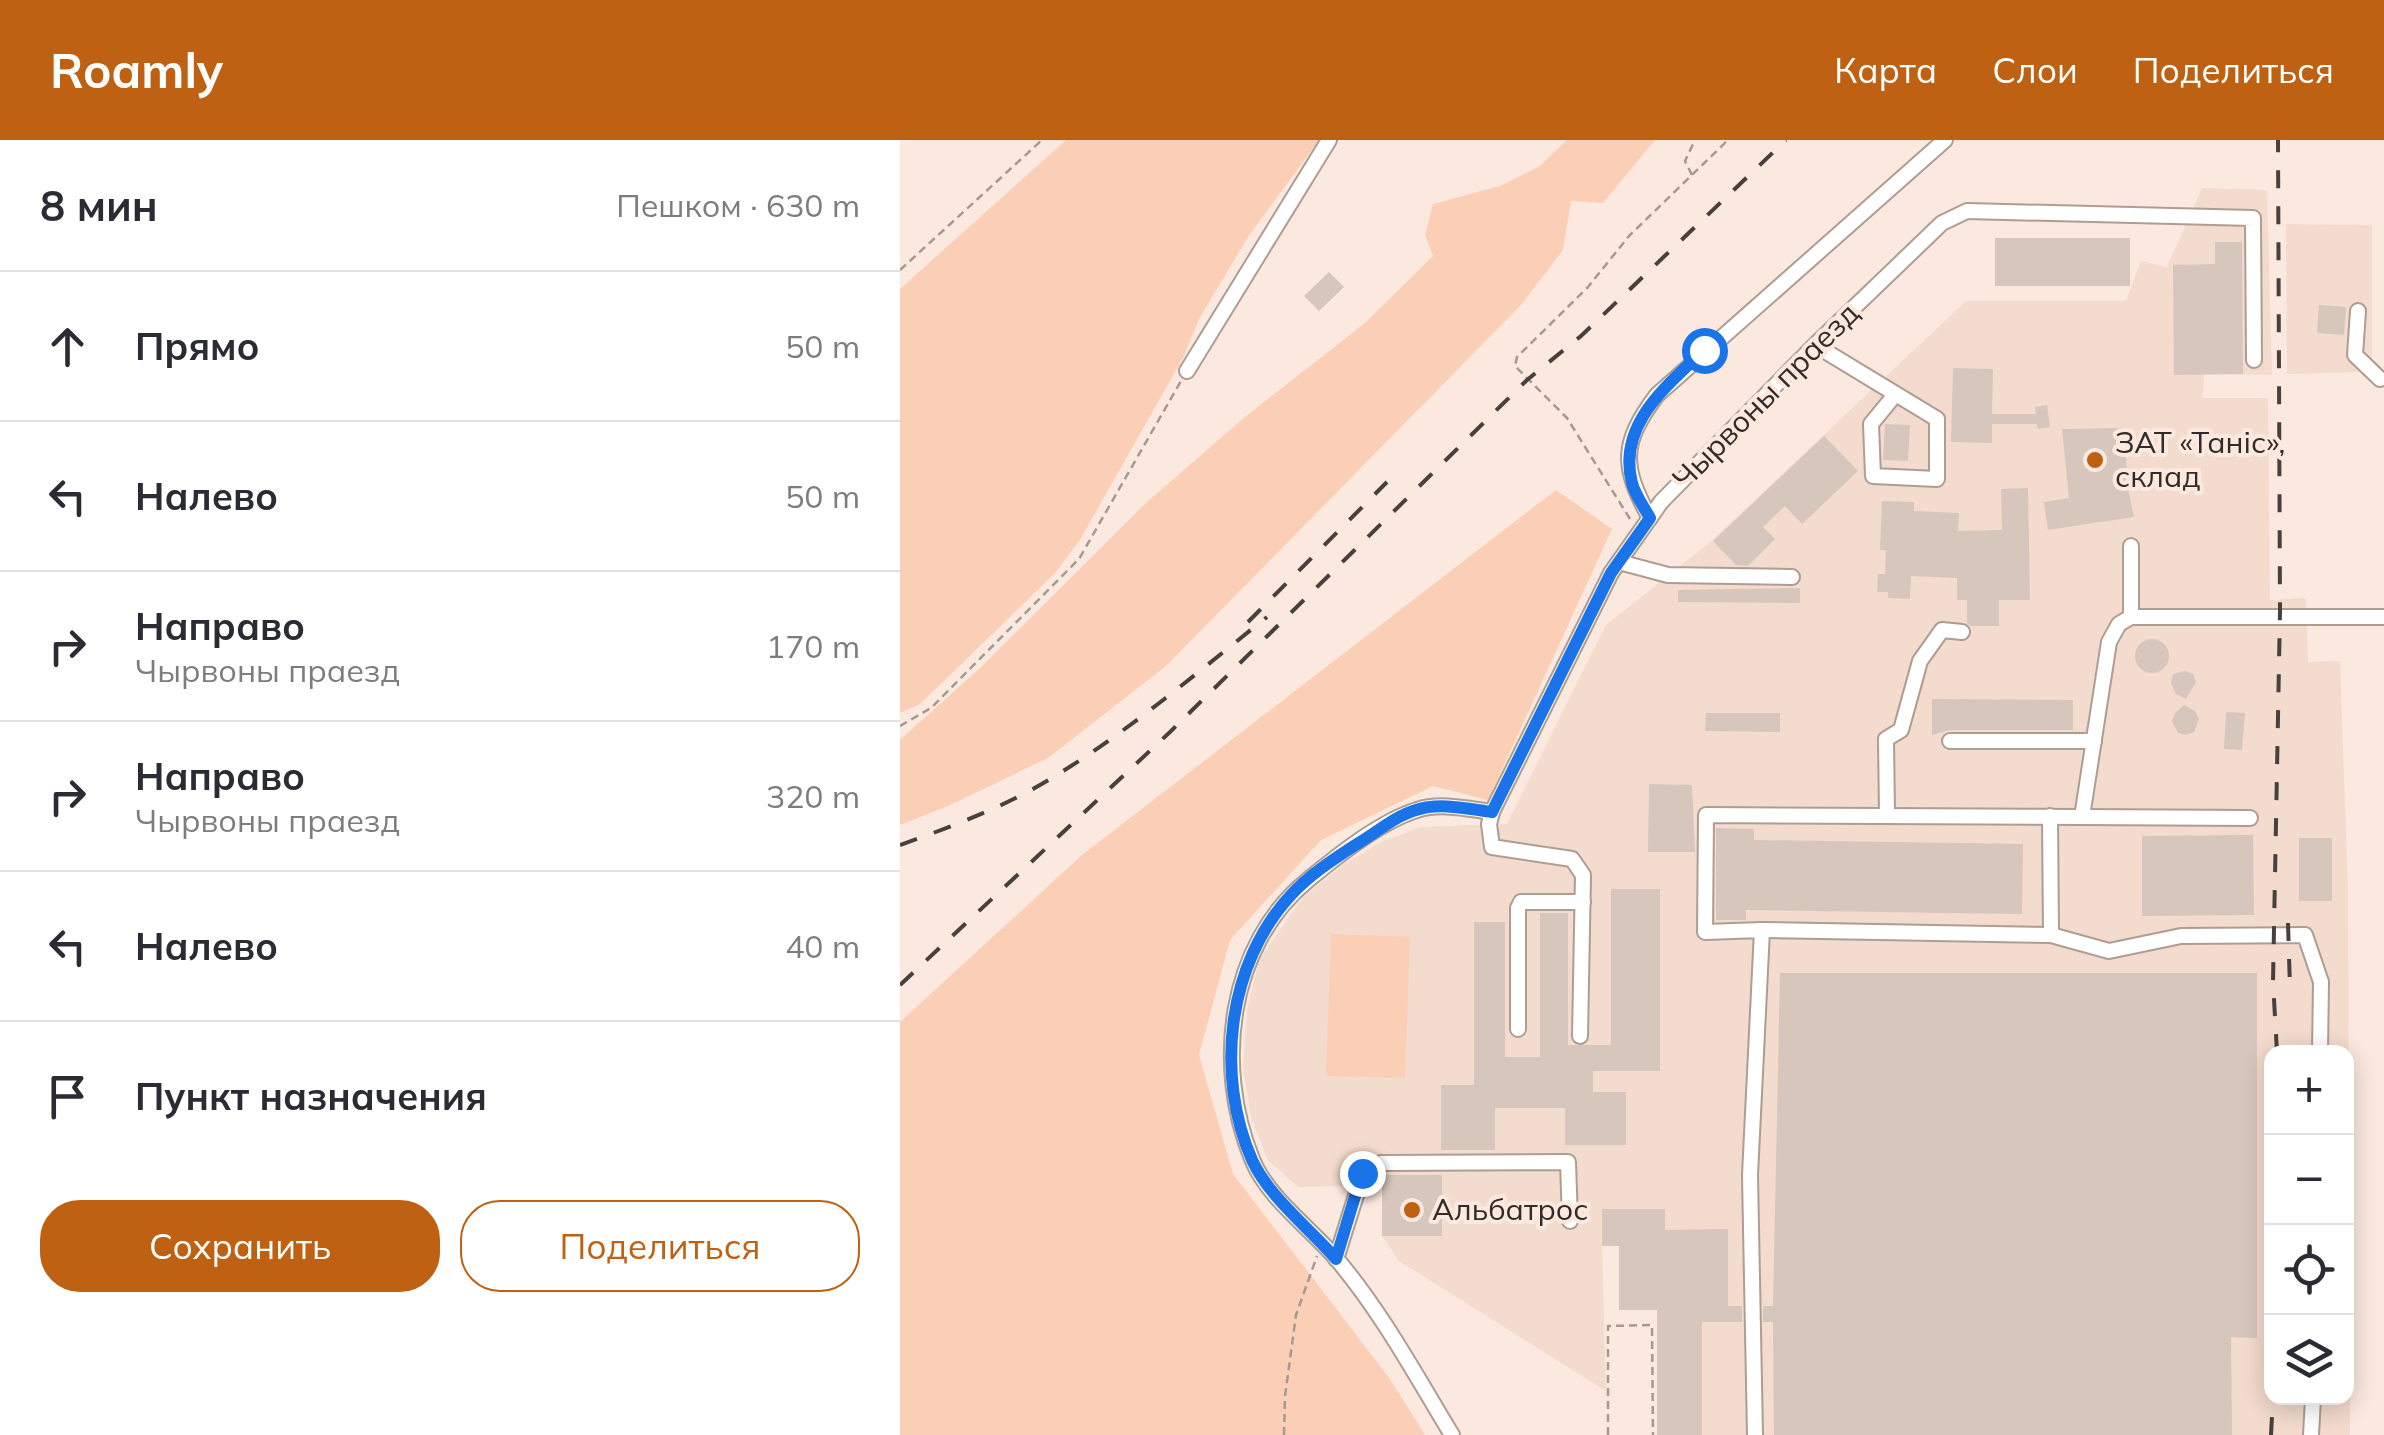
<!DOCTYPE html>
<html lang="ru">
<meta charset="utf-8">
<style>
:root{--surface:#fff;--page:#f7f7f7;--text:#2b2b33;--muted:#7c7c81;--line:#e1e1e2;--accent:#be6112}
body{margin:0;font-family:Mulish,sans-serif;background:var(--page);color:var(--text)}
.controls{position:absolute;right:30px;bottom:30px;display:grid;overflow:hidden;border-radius:20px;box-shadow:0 5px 25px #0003}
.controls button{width:90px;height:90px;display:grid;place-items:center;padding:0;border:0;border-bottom:2px solid var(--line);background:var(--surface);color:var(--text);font:50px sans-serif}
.stop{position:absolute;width:30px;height:30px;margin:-22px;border:8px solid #1a73e8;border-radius:50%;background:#fff}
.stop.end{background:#1a73e8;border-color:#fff;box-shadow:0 2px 10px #0008}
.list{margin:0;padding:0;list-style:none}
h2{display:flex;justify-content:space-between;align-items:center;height:130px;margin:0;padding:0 40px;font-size:42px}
h2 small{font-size:32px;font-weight:400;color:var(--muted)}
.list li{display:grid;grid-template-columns:65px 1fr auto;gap:30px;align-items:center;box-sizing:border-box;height:150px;padding:0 40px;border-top:2px solid var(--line)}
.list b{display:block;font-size:38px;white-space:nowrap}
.list p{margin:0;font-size:32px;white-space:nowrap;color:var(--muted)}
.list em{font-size:32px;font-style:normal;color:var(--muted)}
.actions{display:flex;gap:20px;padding:30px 40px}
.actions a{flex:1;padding:22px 0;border:2px solid var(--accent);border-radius:40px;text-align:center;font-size:35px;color:var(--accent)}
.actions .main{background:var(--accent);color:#fff}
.icon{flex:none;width:55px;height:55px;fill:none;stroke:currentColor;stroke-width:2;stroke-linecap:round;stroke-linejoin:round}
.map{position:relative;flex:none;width:1484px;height:1295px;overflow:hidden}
header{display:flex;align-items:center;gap:60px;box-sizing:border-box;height:140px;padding:0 50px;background:var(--accent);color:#fff}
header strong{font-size:48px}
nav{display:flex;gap:55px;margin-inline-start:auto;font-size:35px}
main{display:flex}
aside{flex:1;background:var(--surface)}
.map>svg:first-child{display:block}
.built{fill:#f3dbcd;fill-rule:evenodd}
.green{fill:#facfb5}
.building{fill:#d7c6bc}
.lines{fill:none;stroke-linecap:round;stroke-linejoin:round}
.minor-casing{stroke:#ae9d93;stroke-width:18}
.path{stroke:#a69991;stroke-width:2.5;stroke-dasharray:8 5;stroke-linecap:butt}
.minor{stroke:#fff;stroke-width:14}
.rail{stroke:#48403c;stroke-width:4;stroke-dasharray:18 18;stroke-linecap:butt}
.route{stroke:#1a73e8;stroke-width:12}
.poi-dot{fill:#be6112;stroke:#fbe9df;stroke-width:4}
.labels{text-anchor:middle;stroke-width:8;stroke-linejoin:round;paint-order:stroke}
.street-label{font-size:30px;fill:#322b27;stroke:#fbe9df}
.poi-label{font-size:30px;fill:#322b27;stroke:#fbe9df;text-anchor:start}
</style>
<header>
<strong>Roamly</strong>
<nav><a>Карта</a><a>Слои</a><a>Поделиться</a></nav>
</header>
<main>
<aside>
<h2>8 мин<small>Пешком · 630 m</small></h2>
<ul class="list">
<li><svg class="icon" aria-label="ahead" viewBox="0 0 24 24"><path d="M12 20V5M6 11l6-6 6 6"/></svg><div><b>Прямо</b></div><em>50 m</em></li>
<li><svg class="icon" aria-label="left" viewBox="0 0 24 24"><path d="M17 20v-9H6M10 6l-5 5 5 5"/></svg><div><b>Налево</b></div><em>50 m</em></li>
<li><svg class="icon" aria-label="right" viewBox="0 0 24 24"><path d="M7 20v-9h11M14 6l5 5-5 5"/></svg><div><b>Направо</b><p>Чырвоны праезд</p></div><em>170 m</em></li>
<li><svg class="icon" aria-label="right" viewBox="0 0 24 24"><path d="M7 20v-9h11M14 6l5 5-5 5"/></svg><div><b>Направо</b><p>Чырвоны праезд</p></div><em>320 m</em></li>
<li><svg class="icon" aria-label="left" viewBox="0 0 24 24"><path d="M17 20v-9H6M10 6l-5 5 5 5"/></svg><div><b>Налево</b></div><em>40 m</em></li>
<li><svg class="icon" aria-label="arrive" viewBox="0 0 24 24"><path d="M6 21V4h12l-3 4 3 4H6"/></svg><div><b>Пункт назначения</b></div></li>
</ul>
<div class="actions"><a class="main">Сохранить</a><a>Поделиться</a></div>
</aside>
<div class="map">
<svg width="1484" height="1295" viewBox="0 0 1484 1295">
<rect width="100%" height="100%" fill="#fbe9df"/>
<g class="built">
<path d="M1302,48L1367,50L1372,235L1304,234L1303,258H1368L1370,460L1406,458L1408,522L1440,521L1448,751L1450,1295H757V1184H768V1170H719V1106H702L706,1251L499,1121L482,1096V1045L398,1047L367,1019L351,977L343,927L347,871L359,820L403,757L443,725L481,702L521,687L607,684L706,485L808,404L1066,161H1226L1241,121L1267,127ZM1372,912H1446V1258H1372Z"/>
<path d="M1386,84L1472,85V218L1461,232L1387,234Z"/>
</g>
<g class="green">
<path d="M166,0H419L348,97L299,179L283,218L181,398L156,432L20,564L0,573V149Z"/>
<path d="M667,0H755L703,63L671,61L663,110L621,165L266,526L148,618L48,666L0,685V600L80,528L247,362L345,277L465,183L533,116L525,95L533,64L600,46L640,26Z"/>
<path d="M656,350L712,389L588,660L533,646L421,700L330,800L299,915L333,1034L490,1239L525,1295H0V882L182,715Z"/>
<path d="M431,794L510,797L505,938L426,936Z"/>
</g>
<g class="building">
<rect x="1095" y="98" width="135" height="48"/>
<path d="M1315,102H1342L1343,234L1274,235L1273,125L1315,124Z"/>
<path d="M429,132L444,147L419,171L404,156Z"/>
<path d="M1419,165L1446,167L1444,195L1417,193Z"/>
<path d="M1053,228L1093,229L1092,274H1136L1135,267L1147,265L1150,287L1138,289L1137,284H1092V303L1051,302Z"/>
<path d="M985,284L1010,285L1008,321L983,320Z"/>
<path d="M1224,288L1228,349L1234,377L1148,390L1144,362L1169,358L1162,289Z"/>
<path d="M924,296L958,331L902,384L885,366L863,387L875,399L848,426L836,425L813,401Z"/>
<path d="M1128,348L1130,460H1099V486H1070L1067,483V460H1057V438L1011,436L1010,459L988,458V452H977L978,434H985L986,410H980L982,361L1014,362V371L1059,373L1058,391L1102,390L1101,349Z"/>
<path d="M900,448V463L778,462V450Z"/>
<circle cx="1252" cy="516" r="17"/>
<path d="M1285,531L1293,534L1296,542L1286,559L1276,554L1271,543L1273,534Z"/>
<path d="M1032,559L1173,560V590H1050L1032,595Z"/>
<path d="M1284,565L1295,571L1299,579L1294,592L1286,595L1278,593L1272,581L1275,573Z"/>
<path d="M1326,572L1345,573L1342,610L1324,609Z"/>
<path d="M806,573H880V592L805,591Z"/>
<path d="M749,644L792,645L795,712H748Z"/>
<path d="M816,688L854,689V700L1123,704L1122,774L846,770V780H816Z"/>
<path d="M1353,695L1354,775L1242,776V696Z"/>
<rect x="1399" y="698" width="33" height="63"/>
<path d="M711,749H760V931H693V952H726V1005H665V968H595V1010H541V945H574V782H605V917H640V773H668V905H711Z"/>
<path d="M880,833H1357V1198L1331,1197L1332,1295H874L873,1182H863V1166H873Z"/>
<rect x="482" y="1035" width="60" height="61"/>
<path d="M702,1069H765V1090L828,1089V1166H842V1182H802V1295H757V1170H719V1106H702Z"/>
</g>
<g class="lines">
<g class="minor-casing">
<g id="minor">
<path d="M1458,171L1455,215L1480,239"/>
<path d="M915,205L1037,279V339L973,336L971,284L994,256"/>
<path d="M287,231L429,0"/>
<path d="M750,378C721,326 721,303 757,255L1045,0"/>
<path d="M1231,406V477"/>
<path d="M719,422L768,435L892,437"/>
<path d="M1050,601H1194"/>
<path d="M592,672L589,684L592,707L672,719L683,735L680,896"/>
<path d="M987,674L986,599L1001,590L1020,521L1042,490L1062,492"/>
<path d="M1182,677L1350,678"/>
<path d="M862,790L1151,795L1150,676"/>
<path d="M1151,795L1209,811L1281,796L1405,795L1421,842L1420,912"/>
<path d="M618,889V768L621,762H683"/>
<path d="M436,1119L463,1033L481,1023L668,1022L670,1081"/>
<path d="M552,1295C515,1234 481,1171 435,1117C409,1087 367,1057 352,1019C314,926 328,805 408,740C437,716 481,681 517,670C540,662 569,669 592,672L711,433L761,362L915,205L1042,83L1067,71L1353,78L1354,220"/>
<path d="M855,1295L850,1035L862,790L805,792L806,675L1182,677L1209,502L1219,484L1231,477H1484"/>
<path d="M1411,1295L1413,1258"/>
</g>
</g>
<g class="path">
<path d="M792,35L785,21L795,0"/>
<path d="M0,130L142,0"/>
<path d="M730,379L667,278L615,226L617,217L688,147L729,96L828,0"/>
<path d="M0,586L31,568L179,419L281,241"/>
<path d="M384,1295L385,1256L396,1175L417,1116"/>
<path d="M708,1295V1186L752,1185L753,1295"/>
</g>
<use href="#minor" class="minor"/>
<g class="rail">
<path d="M348,482L487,342"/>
<path d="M0,705C48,688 96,670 140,645C221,598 294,535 367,477"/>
<path d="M1388,783L1390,848"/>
<path d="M0,845L270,592L627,240L681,196L886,0"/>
<path d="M1377,912L1373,842L1380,471L1378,0"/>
<path d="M1371,1295L1373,1258"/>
</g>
</g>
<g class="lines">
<path class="route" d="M462,1033L436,1119C409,1088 369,1057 352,1020C315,935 327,824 391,755C409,735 434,719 457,704C476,693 495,676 516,670C540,662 569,669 592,672L711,433L750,378C744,367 735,355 732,343C717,284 767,246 804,210"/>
</g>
<g class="poi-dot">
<circle cx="1195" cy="320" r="10"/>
<circle cx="512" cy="1070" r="10"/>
</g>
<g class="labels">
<g class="street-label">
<text transform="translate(866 256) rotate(-45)" y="10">Чырвоны праезд</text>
</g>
<g class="poi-label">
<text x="1215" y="313">ЗАТ «Таніс»,<tspan x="1215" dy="34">склад</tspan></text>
<text x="532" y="1080">Альбатрос</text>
</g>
</g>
</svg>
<div class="controls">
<button>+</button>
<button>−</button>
<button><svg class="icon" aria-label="locate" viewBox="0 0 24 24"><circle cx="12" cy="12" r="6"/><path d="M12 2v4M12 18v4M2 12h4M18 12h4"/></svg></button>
<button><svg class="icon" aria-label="layers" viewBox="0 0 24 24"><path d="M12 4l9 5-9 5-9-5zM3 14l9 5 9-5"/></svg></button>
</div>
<div class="stop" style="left:804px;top:210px"></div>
<div class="stop end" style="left:462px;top:1033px"></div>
</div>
</main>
